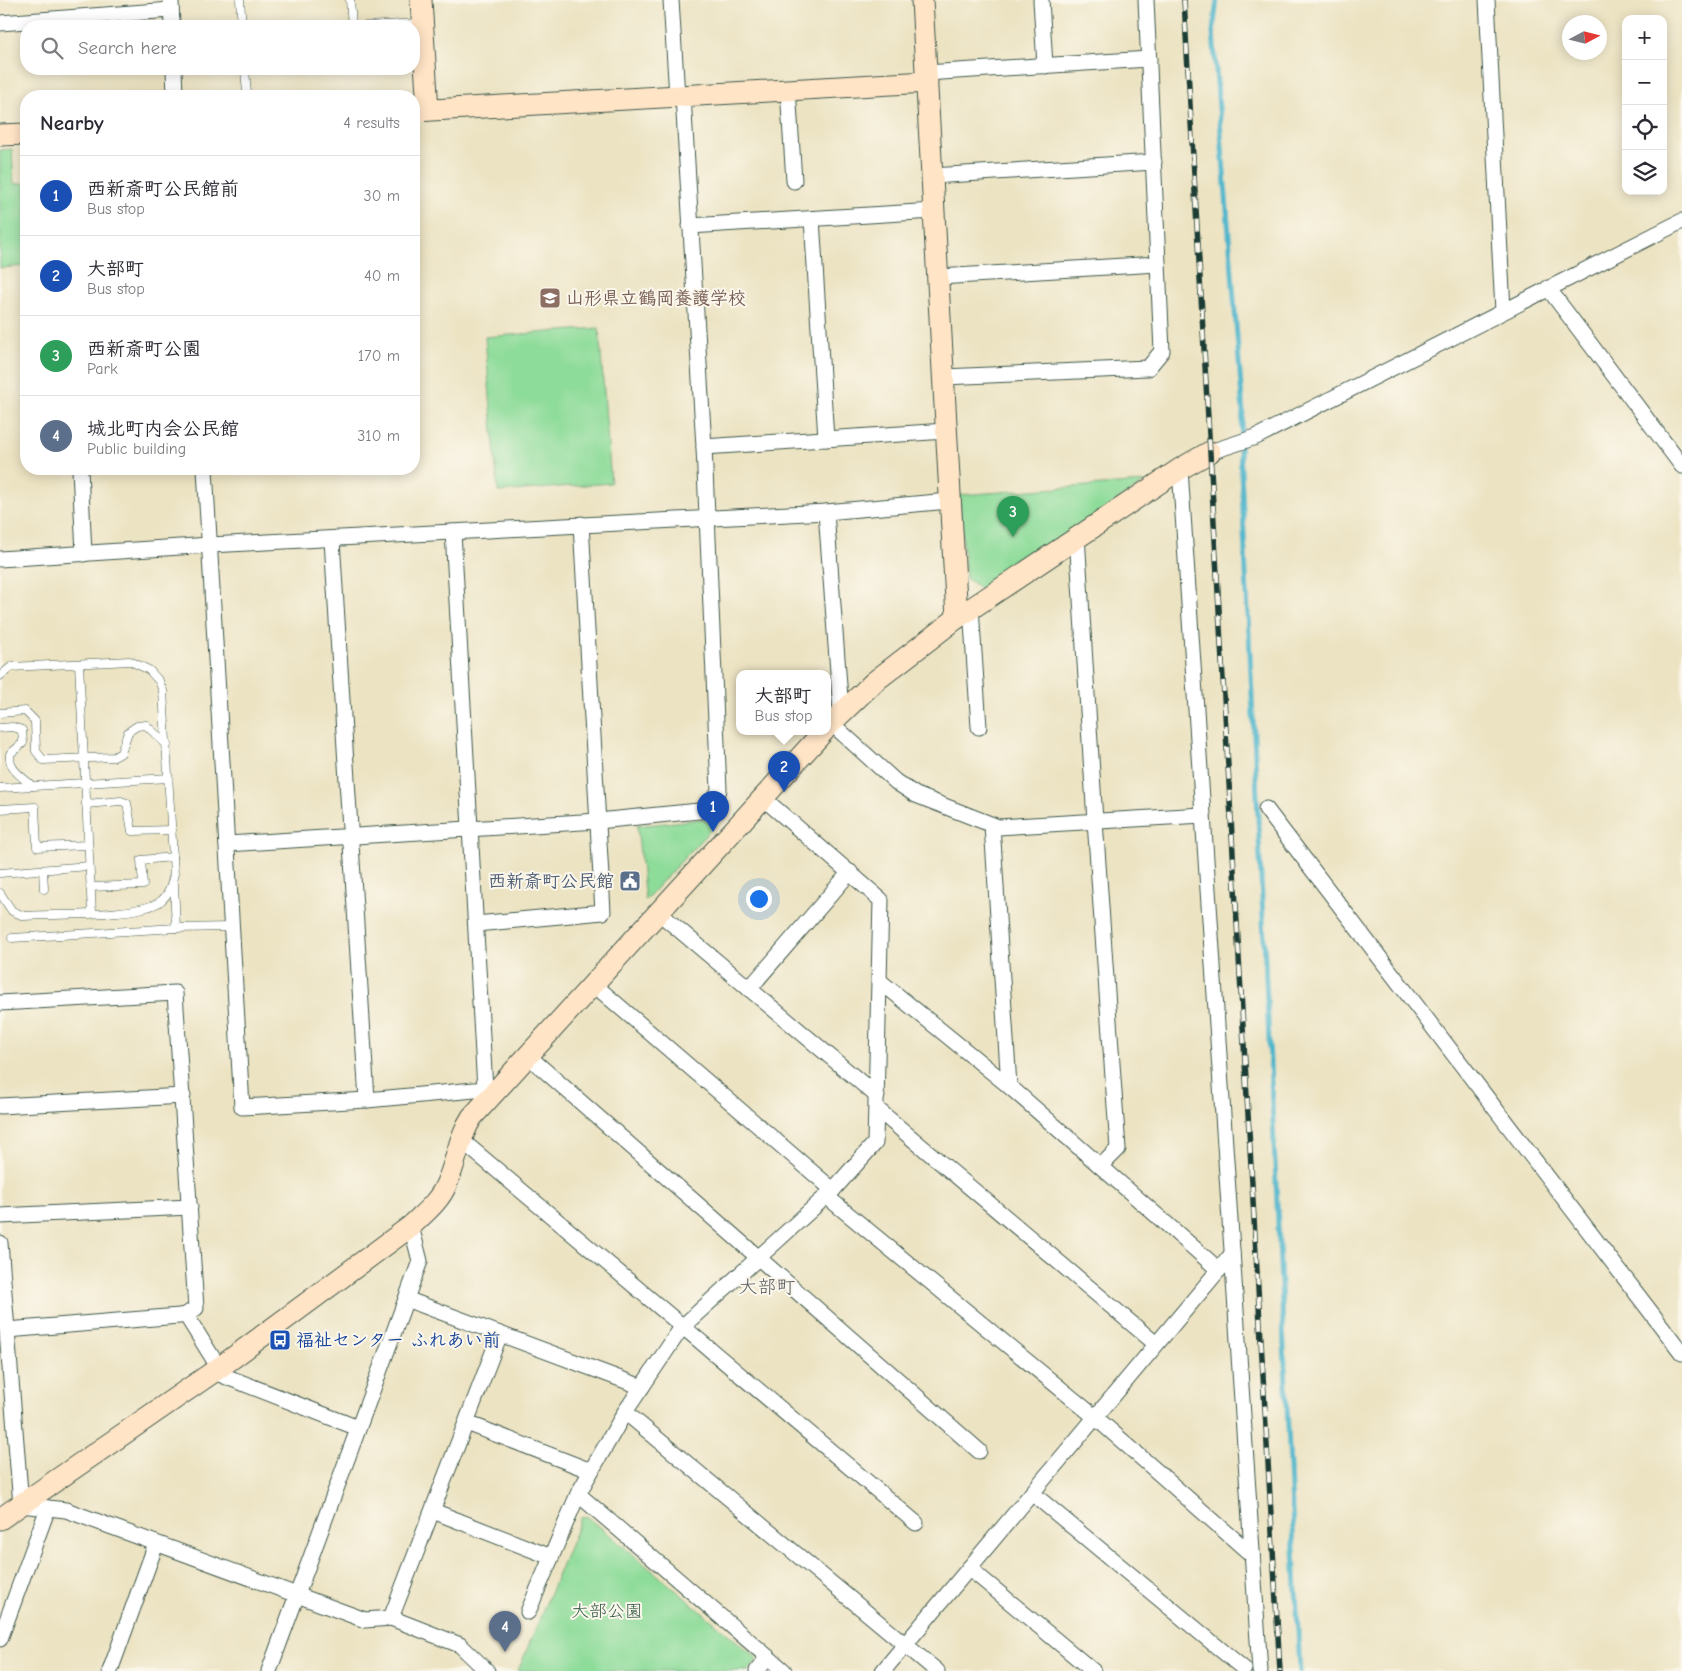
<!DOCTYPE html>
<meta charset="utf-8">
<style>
:root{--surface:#fff;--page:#f2f2f3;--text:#2b2b33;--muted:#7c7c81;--line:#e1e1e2;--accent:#0b8043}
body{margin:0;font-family:"Comic Neue","Klee One",sans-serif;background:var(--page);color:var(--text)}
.controls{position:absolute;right:15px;top:15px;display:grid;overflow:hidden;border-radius:10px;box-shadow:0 2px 12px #0003}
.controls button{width:45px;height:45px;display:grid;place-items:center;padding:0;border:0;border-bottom:1px solid var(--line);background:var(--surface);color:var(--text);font:25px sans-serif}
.compass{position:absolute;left:1562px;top:15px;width:45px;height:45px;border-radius:50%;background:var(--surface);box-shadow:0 2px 12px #0003;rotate:83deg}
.you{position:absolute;left:758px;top:898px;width:18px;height:18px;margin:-12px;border:4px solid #fff;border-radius:50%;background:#1a73e8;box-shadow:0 0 0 8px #1a73e833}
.badge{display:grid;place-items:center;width:32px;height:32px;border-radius:50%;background:var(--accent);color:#fff;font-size:16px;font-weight:700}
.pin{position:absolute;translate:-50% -41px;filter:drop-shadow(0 1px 2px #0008)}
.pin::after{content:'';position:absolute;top:26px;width:18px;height:15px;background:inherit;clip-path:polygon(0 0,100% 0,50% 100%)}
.popup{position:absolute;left:736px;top:670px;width:95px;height:65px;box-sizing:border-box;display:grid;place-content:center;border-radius:10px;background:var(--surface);filter:drop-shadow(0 1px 4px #0005);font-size:16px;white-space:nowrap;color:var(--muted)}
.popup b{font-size:19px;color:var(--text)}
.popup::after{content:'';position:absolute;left:50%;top:100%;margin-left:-10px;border:10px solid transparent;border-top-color:var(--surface)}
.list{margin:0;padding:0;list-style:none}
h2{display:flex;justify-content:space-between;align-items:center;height:65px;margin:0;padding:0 20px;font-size:21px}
h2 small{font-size:16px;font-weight:400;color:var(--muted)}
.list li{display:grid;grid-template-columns:32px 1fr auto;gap:15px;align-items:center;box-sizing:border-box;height:80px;padding:0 20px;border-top:1px solid var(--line)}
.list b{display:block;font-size:19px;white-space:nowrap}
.list p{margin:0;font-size:16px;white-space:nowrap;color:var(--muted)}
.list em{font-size:16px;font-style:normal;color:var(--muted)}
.icon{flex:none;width:28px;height:28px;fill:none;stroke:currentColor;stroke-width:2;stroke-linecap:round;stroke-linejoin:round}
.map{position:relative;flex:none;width:1682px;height:1671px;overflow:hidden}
.search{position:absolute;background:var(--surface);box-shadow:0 2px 12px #0003;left:20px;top:20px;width:400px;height:55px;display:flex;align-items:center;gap:12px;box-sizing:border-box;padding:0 18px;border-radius:20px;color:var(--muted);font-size:19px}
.panel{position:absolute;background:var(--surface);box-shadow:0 2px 12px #0003;left:20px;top:90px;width:400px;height:385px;border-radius:20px}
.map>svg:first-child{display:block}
.green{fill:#8edc9a;stroke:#568c67}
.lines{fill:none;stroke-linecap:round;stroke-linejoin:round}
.stream{stroke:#4db5cb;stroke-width:5}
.lane-casing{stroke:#3e5649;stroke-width:9}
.street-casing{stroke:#3e5649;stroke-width:17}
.secondary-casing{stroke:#3e5649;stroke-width:23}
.lane{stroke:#fff;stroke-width:8}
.street{stroke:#fff;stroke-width:15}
.secondary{stroke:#ffe4c6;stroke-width:21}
.rail-casing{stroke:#1f3d34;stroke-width:5.5}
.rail{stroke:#fbf7ec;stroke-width:4;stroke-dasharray:11;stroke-linecap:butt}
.labels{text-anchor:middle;stroke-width:4;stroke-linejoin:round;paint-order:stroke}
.education-label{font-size:18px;font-weight:bold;fill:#785e54;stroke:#fbf7ec;text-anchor:start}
.service-label{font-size:18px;font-weight:bold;fill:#4e5e75;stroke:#fbf7ec;text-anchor:end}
.transit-label{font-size:18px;font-weight:bold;fill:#164399;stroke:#fbf7ec;text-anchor:start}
.park-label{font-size:18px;fill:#355d48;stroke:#fbf7ec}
.neighbourhood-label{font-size:19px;fill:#5d6063;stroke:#fbf7ec}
</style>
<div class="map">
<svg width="1682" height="1671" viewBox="0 0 1682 1671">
<rect width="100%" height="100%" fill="#fbf7ec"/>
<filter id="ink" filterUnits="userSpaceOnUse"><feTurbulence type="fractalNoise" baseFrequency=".02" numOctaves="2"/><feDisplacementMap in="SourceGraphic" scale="10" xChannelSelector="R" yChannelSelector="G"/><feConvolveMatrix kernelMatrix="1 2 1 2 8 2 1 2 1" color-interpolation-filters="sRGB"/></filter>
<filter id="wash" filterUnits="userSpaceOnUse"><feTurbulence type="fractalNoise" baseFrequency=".0096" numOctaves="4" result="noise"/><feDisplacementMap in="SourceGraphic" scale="20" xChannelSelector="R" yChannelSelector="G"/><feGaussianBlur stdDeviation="1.12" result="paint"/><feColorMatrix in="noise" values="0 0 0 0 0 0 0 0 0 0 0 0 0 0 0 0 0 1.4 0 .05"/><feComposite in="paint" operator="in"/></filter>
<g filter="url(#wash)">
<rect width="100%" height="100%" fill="#ece3c2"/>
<g class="green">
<path d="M12,149L14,184L26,183V266L0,268V150Z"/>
<path d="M599,328L611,483L498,492L485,337Z"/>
<path d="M1145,482L982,590L966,578L959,495Z"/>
<path d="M703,819L714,826L645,900L637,826Z"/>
<path d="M582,1516L588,1517L758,1659L748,1671H518Z"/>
</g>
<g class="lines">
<path class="stream" d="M1217,0L1213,32L1243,412L1240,451L1300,1671"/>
</g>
</g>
<g filter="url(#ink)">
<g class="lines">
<g class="lane-casing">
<g id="lane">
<path d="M240,0L242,26"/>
<path d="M350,0L352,26"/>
<path d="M365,26L421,23"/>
<path d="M245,69L247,94"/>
<path d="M79,664L92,913"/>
<path d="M0,676L11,667L130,661L149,670L159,681L163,691L174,874C171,885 170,893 161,901C140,917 54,914 24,916L12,911L0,893"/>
<path d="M0,713L25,711L35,721L36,751L43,760L114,757L121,753L128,732L137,726L146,725L167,745"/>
<path d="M0,728L13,727L22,730L23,743L10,754C8,770 22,776 32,786"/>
<path d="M0,788L169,778"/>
<path d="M86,804L121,801L127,803L132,831L172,830"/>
<path d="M0,809L35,807L37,847L88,845"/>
<path d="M43,870L44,889"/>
<path d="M0,873L89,866"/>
<path d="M90,887L143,885L141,860L173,857"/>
<path d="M176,928L232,927"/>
<path d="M12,938L176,928L174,884"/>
</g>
</g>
<g class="street-casing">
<g id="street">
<path d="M671,0L677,96"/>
<path d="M1041,0L1045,66"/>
<path d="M1487,0L1503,311"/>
<path d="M171,1L172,26"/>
<path d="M0,23L171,10"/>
<path d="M174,69L175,96"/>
<path d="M926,73L1149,59"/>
<path d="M788,89L794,181"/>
<path d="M932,176L1154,162"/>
<path d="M812,219L826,439"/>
<path d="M690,226L934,211"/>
<path d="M938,277L1158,264"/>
<path d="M1548,288L1682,466"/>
<path d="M944,377L1148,368L1162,351L1146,0"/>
<path d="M704,447L946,431"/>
<path d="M1210,452L1256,437L1682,221"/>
<path d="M80,469L84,554"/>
<path d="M205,469L242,1107L367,1100L485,1089"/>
<path d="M1180,469L1260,1671"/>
<path d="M826,512L841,712"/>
<path d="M453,532L485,1089L491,1094"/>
<path d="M1077,536L1095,821L1118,1149L1101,1166"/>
<path d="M332,540L367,1100"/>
<path d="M0,559L210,545L826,512L949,501"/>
<path d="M971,608L979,727"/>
<path d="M831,723L896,782L916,795L998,827L1203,815"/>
<path d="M1266,809L1682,1353"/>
<path d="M992,825L1009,1086"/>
<path d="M227,844L598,821L709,810L719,790L704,447L683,96"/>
<path d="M658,912L877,1096"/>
<path d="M476,924L603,912L581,524"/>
<path d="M881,982L1009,1086L1219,1270"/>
<path d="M592,983L833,1190"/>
<path d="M749,989L850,872"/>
<path d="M0,1003L175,993L196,1308L186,1315L179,1316L7,1330"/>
<path d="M527,1055L979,1451"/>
<path d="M0,1106L183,1096"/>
<path d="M877,1109L1156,1344"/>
<path d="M460,1139L916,1523"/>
<path d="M826,1196L1095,1417L1252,1555"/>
<path d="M0,1216L190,1207"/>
<path d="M0,1243L21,1505L66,1510L365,1620L391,1618L460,1645L487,1671"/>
<path d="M406,1299L642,1387"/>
<path d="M186,1315L219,1368"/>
<path d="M214,1372L358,1428"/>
<path d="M625,1412L937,1671"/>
<path d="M467,1423L591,1471"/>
<path d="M1032,1493L1244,1669"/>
<path d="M578,1494L784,1671"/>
<path d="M433,1511L551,1557"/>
<path d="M969,1568L1093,1671"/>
<path d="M528,1612L578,1494L625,1412L682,1327L833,1190L875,1143L881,900L763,798"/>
<path d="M391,1618L500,1334"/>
<path d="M0,1639L48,1508"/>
<path d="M110,1671L156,1544"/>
<path d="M269,1671L420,1261L411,1226"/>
<path d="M757,1671L768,1657"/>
<path d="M883,1671L1232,1254"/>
</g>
</g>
<g class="secondary-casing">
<g id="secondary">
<path d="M421,0L428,110"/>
<path d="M922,0L957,618"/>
<path d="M414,111L927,82"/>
<path d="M0,135L26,134"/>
<path d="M828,726L874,682L957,618L1180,469L1210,452"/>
<path d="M0,1519L219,1368L411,1226C423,1214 439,1202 446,1185C457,1162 458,1138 472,1117L824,731"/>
</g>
</g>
<use href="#lane" class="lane"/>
<use href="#street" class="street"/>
<use href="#secondary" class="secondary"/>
<g class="rail-casing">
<path id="rail" d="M1184,0L1280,1671"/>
</g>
<use href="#rail" class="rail"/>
</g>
</g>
<defs>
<g id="school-square" transform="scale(1.125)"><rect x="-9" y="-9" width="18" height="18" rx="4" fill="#8d6e63" stroke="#fbf7ec"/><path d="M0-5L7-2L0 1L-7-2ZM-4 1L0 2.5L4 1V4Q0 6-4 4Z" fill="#fff"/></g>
<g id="civic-square" transform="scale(1.125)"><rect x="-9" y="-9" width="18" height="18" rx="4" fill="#5c6f8a" stroke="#fbf7ec"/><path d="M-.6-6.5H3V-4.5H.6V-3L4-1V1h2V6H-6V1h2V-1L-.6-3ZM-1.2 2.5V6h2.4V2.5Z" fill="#fff"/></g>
<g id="bus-square" transform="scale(1.125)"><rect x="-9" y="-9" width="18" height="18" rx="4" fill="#1a4fb4" stroke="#fbf7ec"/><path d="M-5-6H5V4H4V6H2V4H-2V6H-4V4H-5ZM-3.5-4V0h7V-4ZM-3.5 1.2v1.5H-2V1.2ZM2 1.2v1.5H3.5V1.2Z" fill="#fff"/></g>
</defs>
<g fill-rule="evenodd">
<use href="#school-square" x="550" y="298"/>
<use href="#civic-square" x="630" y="881"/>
<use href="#bus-square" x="280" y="1340"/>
</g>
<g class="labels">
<g class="education-label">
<text x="566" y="304">山形県立鶴岡養護学校</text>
</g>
<g class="service-label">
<text x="614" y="887">西新斎町公民館</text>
</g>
<g class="transit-label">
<text x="296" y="1346">福祉センター ふれあい前</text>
</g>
<g class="park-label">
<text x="607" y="1617">大部公園</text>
</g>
<g class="neighbourhood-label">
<text x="767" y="1293">大部町</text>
</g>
</g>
</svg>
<div class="controls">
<button>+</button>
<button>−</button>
<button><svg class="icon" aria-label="locate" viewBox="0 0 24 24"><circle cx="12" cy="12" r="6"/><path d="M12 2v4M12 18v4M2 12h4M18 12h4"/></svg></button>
<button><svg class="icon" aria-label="layers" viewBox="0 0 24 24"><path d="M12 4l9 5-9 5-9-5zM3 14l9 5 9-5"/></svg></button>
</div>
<svg class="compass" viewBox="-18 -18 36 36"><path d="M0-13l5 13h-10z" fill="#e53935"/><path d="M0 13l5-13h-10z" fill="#7c7c81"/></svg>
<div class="you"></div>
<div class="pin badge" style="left:713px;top:832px;background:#1a4fb4">1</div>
<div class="pin badge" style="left:784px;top:792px;background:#1a4fb4">2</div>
<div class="popup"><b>大部町</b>Bus stop</div>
<div class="pin badge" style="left:1013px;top:537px;background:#2e9e5b">3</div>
<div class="pin badge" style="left:505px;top:1652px;background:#5c6f8a">4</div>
<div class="search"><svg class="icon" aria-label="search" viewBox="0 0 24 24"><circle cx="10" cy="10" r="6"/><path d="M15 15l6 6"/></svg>Search here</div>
<section class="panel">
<h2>Nearby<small>4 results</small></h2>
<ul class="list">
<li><span class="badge" style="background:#1a4fb4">1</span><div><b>西新斎町公民館前</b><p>Bus stop</p></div><em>30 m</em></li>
<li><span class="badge" style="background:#1a4fb4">2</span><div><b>大部町</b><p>Bus stop</p></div><em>40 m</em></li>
<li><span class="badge" style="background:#2e9e5b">3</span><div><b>西新斎町公園</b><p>Park</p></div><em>170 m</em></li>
<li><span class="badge" style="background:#5c6f8a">4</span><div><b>城北町内会公民館</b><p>Public building</p></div><em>310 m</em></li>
</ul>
</section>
</div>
